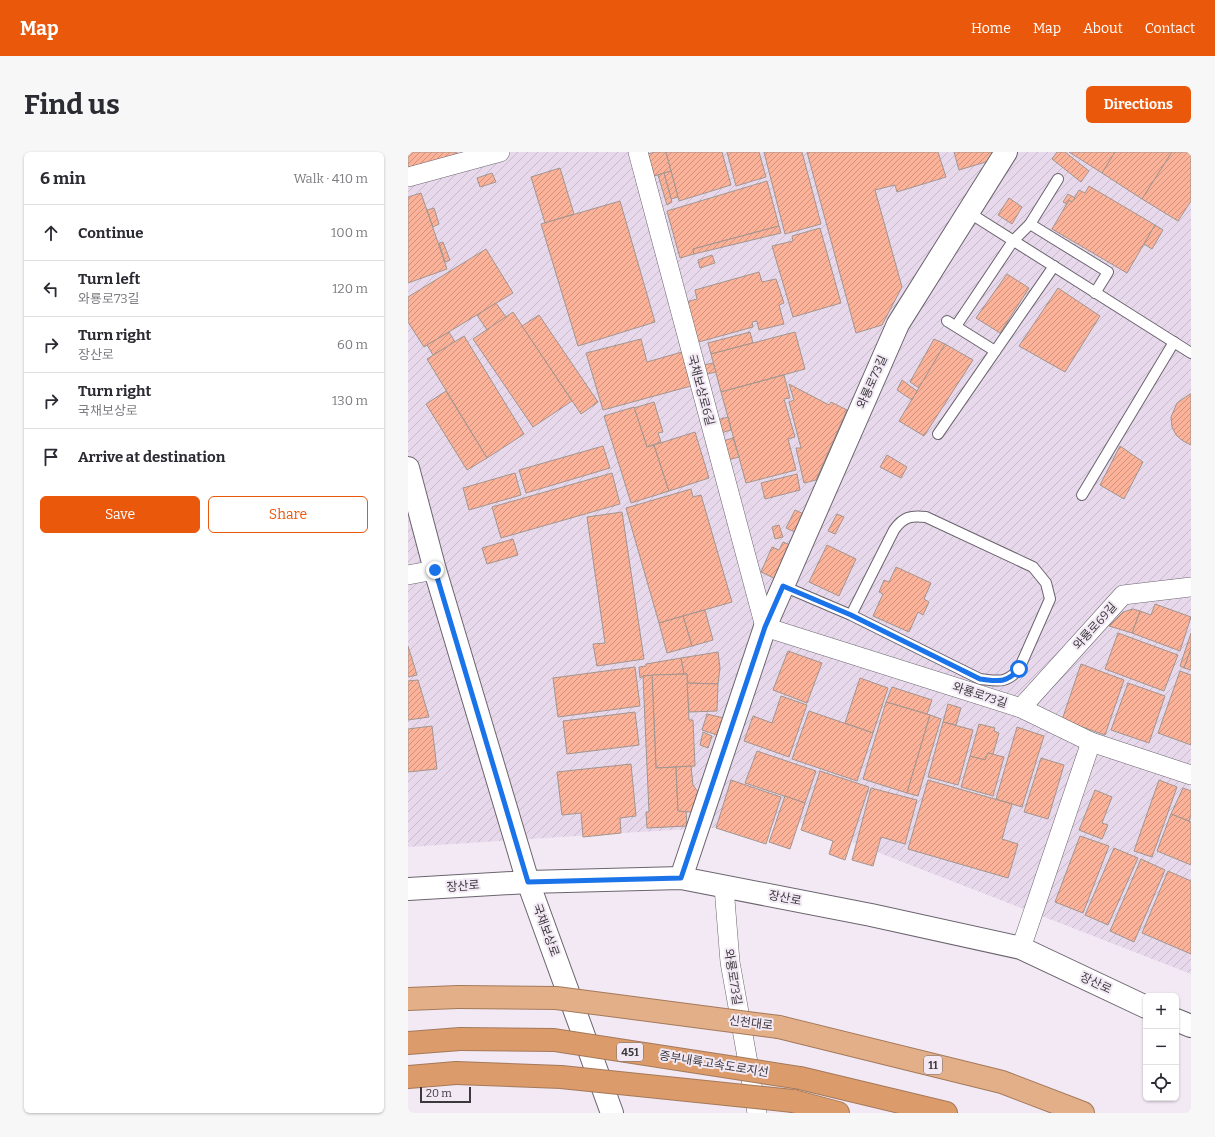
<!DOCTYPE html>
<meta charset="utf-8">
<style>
:root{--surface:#fff;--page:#f7f7f7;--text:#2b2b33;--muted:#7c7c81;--line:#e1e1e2;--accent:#ea580c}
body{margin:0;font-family:Bitter,"Noto Sans KR",serif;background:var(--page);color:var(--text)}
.controls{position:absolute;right:12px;bottom:12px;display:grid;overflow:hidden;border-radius:6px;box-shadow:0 1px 3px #0004}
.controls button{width:36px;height:36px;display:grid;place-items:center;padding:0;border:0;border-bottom:1px solid var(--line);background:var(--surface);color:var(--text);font:20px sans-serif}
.scale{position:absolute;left:12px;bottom:10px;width:51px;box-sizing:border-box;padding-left:4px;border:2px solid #3c393d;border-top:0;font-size:11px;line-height:14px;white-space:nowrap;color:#3c393d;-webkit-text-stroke:3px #f2e9f5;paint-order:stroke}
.stop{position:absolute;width:12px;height:12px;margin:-9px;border:3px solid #1a73e8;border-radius:50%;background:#fff}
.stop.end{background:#1a73e8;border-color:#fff;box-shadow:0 1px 4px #0008}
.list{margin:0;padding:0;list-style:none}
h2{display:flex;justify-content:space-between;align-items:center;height:52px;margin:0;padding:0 16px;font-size:17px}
h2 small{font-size:13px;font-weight:400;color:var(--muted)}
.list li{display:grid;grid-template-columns:26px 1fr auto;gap:12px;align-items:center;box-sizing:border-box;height:56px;padding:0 16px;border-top:1px solid var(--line)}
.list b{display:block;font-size:15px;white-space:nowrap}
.list p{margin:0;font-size:13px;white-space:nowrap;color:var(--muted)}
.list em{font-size:13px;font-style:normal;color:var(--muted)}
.actions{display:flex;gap:8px;padding:12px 16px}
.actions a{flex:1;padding:9px 0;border:1px solid var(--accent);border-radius:6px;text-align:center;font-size:14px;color:var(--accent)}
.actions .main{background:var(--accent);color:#fff}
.icon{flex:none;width:22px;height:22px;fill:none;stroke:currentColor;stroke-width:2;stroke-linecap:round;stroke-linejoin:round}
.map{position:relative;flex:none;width:783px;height:961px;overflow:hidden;border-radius:6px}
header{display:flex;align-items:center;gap:24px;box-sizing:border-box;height:56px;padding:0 20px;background:var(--accent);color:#fff}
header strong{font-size:19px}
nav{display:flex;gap:22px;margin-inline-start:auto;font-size:14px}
.intro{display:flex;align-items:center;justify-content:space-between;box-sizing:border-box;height:96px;padding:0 24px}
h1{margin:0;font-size:28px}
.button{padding:10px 18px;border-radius:6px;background:var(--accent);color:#fff;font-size:14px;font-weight:700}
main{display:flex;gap:24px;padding:0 24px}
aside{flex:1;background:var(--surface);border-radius:6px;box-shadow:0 1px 3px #0004}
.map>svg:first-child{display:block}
.industrial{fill:url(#industrial-furrows)}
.building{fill:url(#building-hatch);stroke:#a39590}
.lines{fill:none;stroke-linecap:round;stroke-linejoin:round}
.service-casing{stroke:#6b646e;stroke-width:12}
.minor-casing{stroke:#6b646e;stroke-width:20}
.tertiary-casing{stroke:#6b646e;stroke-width:24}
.secondary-casing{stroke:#6b646e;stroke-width:24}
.trunk-casing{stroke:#a4795a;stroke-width:24}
.motorway-casing{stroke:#a4795a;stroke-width:24}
.service{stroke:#fff;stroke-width:10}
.minor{stroke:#fff;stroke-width:19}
.tertiary{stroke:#fff;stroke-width:22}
.secondary{stroke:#fff;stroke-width:22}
.trunk{stroke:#e3af88;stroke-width:22}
.motorway{stroke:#dc9b6a;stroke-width:22}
.trunk-bridge-casing{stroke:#a4795a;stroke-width:24;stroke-linecap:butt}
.motorway-bridge-casing{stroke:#a4795a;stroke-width:24;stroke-linecap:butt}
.trunk-bridge{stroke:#e3af88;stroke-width:22}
.motorway-bridge{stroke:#dc9b6a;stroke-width:22}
.route{stroke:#1a73e8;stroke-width:5}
.labels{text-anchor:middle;stroke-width:4;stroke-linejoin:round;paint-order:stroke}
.shield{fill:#f2e9f5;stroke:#736e74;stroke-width:1}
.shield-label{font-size:11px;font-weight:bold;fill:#3c393d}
.street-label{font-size:12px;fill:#3c393d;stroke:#f2e9f5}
</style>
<header>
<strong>Map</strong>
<nav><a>Home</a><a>Map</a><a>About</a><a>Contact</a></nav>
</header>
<div class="intro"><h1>Find us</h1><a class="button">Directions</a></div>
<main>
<aside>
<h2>6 min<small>Walk · 410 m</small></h2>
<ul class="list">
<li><svg class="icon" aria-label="ahead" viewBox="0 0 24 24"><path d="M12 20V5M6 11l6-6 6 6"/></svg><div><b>Continue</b></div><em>100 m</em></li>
<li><svg class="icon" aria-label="left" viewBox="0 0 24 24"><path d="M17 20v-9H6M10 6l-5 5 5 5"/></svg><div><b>Turn left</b><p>와룡로73길</p></div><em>120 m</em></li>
<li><svg class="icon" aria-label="right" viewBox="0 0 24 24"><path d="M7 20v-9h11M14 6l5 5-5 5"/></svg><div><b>Turn right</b><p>장산로</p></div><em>60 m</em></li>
<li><svg class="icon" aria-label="right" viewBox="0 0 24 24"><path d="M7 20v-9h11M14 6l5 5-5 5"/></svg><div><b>Turn right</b><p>국채보상로</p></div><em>130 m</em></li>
<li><svg class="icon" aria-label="arrive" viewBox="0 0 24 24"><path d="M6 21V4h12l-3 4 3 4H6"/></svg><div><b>Arrive at destination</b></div></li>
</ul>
<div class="actions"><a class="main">Save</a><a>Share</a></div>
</aside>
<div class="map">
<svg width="783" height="961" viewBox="0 0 783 961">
<defs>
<pattern id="industrial-furrows" width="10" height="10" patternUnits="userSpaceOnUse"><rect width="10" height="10" fill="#e7d9eb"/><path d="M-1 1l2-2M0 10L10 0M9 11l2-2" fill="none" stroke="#c7bbca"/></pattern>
<pattern id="building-hatch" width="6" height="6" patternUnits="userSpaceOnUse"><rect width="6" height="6" fill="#fbb298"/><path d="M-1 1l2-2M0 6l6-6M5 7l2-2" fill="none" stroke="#cc927d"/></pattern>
</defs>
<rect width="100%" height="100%" fill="#f2e9f5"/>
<path class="industrial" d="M0,0H783V822L394,671L213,681L0,695Z"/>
<g class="building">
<path d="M0,0H48L49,3L0,17Z"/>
<path d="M247,0H258L263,19L246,24L240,2Z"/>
<path d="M258,0H314L323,33L271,49Z"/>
<path d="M319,0H351L358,25L328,34Z"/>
<path d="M356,0H394L413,72L377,82Z"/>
<path d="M399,0H530L538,25L489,40L487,33L467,38L494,135L474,173L448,181Z"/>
<path d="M546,0H586L581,9L551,18Z"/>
<path d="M649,0H657L681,19L673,30L644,7Z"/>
<path d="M661,0H707L694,21Z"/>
<path d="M707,0H764L734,47L694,21Z"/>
<path d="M764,0H783V49L770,69L734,47Z"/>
<path d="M152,16L166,62L137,71L123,25Z"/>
<path d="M263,19L270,45L263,47L256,21Z"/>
<path d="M84,21L88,30L72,35L69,26Z"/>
<path d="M256,21L264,50L259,53L250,23Z"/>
<path d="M359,29L371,74L285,97L286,102L272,106L259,59Z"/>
<path d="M681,34L747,73L719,121L644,77L661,48L664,50L671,38L677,41Z"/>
<path d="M13,41L39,117L0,131V45Z"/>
<path d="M660,42L667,46L664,50L661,48L659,52L655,50Z"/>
<path d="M601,46L614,55L604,72L590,63Z"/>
<path d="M212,49L247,170L170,194L133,72Z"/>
<path d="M26,56L31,72L25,75L19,58Z"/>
<path d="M747,73L755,78L744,97L736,92Z"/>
<path d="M371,74L373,81L286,102L285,97Z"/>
<path d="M412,76L433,151L385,165L364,94L385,89L384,84Z"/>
<path d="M35,90L42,108L37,110L31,91Z"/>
<path d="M78,97L105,141L16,195L0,170V145Z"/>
<path d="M304,103L307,111L292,116L290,108Z"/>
<path d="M351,120L354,130L368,127L376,151L371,153L376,172L351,178L349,169L344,170L345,175L287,191L278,150L289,147L287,138Z"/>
<path d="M599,122L621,136L592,181L568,166Z"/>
<path d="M650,136L692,164L657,220L611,194Z"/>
<path d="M88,151L98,165L79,178L69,163Z"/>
<path d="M105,160L164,249L125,275L65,187Z"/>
<path d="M131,163L190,250L173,262L114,174Z"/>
<path d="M41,180L47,190L25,203L19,193Z"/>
<path d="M342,180L345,191L303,202L300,191Z"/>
<path d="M387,180L397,217L313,240L303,202Z"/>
<path d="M56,184L116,282L79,306L19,207Z"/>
<path d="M233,187L239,210L274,200L283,234L195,258L178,201Z"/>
<path d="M526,187L537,192L511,236L502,230Z"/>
<path d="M537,192L565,208L516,284L491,269Z"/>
<path d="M305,211L308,220L299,222L296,213Z"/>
<path d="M376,223L382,246L376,247L387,285L380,287L388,318L338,331L313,240Z"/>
<path d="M494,228L509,239L504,248L489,238Z"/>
<path d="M381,232L421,253L423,250L439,258L408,328L396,331L388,296H393L381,250L386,248Z"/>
<path d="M38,239L79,306L59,318L18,252Z"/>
<path d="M782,242H783V293L775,289L768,283L764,275L763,265L769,251Z"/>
<path d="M246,250L255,280L250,281L253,290L239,295L226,256Z"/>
<path d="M226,255L239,295L246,293L261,339L223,351L196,264Z"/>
<path d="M320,265L323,278L313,281L309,268Z"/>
<path d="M287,280L301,326L261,339L246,293Z"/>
<path d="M325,286L331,305L320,308L315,289Z"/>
<path d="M195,294L202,316L118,341L111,318Z"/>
<path d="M712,294L735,310L716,347L692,333Z"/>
<path d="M479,303L499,315L493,326L472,315Z"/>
<path d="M107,321L113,343L61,358L55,336Z"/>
<path d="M204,321L212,352L93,386L84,355Z"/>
<path d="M389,322L392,338L357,347L353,331Z"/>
<path d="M283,337L285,345L293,343L324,450L251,471L218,356Z"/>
<path d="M387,358L398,363L389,381L378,376Z"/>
<path d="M214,360L236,507L189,514L185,492L197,491L179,365Z"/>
<path d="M429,362L436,365L427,382L420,379Z"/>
<path d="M371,373L375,385L367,387L364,375Z"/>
<path d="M105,387L110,403L79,412L74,396Z"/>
<path d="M375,390L385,394L370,428L353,420L364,395L371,398Z"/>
<path d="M419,393L448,407L431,444L401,430Z"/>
<path d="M488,415L523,431L516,447L521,450L515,463L510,460L501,480L465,464L475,442L471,440L476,428L481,430Z"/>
<path d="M747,452L783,465L772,499L724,481L732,459L743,463Z"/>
<path d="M725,457L732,459L724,481L701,474L715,460Z"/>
<path d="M297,458L305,488L284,494L275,464Z"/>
<path d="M275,464L284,494L259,501L251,471Z"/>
<path d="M710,481L770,503L756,539L697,517Z"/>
<path d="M783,481V497L776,516L772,514Z"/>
<path d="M0,494L9,523L0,525Z"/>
<path d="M783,497V518L776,516Z"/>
<path d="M380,499L414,511L399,551L365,538Z"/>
<path d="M310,500L312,516L310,532L279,531V522H276L273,506Z"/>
<path d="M273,506L276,522L235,524L232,526L231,515L238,514V512Z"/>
<path d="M673,512L716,528L697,583L654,568Z"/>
<path d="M227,515L232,554L150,565L145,526Z"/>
<path d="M772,519L783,523V593L750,581Z"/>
<path d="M279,522L281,568H285L287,614L248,616L244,523Z"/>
<path d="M244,523L248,616L268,615L270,659H278L279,674L239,676L238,660H241L235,524Z"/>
<path d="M452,526L480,536L465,581L437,571Z"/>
<path d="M10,528L21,565L0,568V529Z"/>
<path d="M279,531L310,532L309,559L281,560Z"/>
<path d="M720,531L757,544L741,591L703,578Z"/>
<path d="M484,535L524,548L519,562L478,550Z"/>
<path d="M373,544L399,553L381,605L336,589L345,564L364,571Z"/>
<path d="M478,550L522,563L499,641L455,627Z"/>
<path d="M540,552L553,556L548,573L535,570Z"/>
<path d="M401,559L465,581L449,629L384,607Z"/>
<path d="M227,560L231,593L159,602L155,569Z"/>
<path d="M299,562L316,566L309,583L294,578Z"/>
<path d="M522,563L533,567L510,644L499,641Z"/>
<path d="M535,570L565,578L550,633L520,625Z"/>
<path d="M571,572L587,576L586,579L591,581L585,602L580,601L577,608L562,604Z"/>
<path d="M24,574L29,617L0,620V577Z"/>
<path d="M609,575L636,584L614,655L588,647Z"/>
<path d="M295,580L304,584L300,596L292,593Z"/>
<path d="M349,599L408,619L397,651L337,631Z"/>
<path d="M580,601L596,605L585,644L553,635L562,604L577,608Z"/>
<path d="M633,606L656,613L640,667L616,660Z"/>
<path d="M223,612L228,664L212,666L213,681L175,685L173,661L154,663L149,620Z"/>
<path d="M283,614L285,633L290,640L283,660L270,659L268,615Z"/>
<path d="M412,619L461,635L437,708L421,702L425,689L393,678Z"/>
<path d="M323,628L373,645L358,692L308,676Z"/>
<path d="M520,628L604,652L594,687L610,692L600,726L500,697Z"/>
<path d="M751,628L769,635L744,705L726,699Z"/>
<path d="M463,636L509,648L497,692L473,685L465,714L444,708Z"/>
<path d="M775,636L783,639V664L781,669L763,662Z"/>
<path d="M687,638L704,645L694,671L700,673L694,687L671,678Z"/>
<path d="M377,644L397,651L382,697L361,690Z"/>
<path d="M763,662L783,670V713L749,699Z"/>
<path d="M672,684L701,694L675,761L647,750Z"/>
<path d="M706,696L730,706L700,773L677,763Z"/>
<path d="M733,707L757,718L726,790L702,779Z"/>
<path d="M760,719L783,729V802L734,781Z"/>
</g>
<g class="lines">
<g class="service-casing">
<g id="service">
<path d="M560,60L783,201"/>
<path d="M622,72L700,120L687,141"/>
<path d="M539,169L587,199"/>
<path d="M548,174L605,89L622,72L650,27"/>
<path d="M530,282L646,114"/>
<path d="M674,343L766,190"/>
<path d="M375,434L443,463L572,527C590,529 598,532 611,517L642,447L638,431L625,415L518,365C503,363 495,365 486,378L443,463"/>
</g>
</g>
<g class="minor-casing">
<g id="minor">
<path d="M230,0L357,475L613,556L683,590L783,623"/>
<path d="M0,25L92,0"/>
<path d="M0,423L27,418"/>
<path d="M613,556L715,443L783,435"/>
<path d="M316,735L322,810L349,961"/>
<path d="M613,796L683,590"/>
</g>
</g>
<g class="tertiary-casing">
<path id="tertiary" d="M273,726L357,475L490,172L598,0"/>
</g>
<g class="secondary-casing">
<g id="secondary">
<path d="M0,316L27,418L120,730L204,961"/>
<path d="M0,737L120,730L273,726L463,763L613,796L738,855"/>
<path d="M768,868L783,874"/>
</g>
</g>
<g class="trunk-casing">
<g id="trunk">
<path d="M0,847L50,845"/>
<path d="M371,875L594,930L675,961"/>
</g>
</g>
<g class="motorway-casing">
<g id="motorway">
<path d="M0,891L52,887"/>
<path d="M0,925L48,921"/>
<path d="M392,926L538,961"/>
<path d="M385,949L430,961"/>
</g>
</g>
<use href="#service" class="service"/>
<use href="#minor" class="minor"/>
<use href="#tertiary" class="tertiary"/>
<use href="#secondary" class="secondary"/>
<use href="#trunk" class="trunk"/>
<use href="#motorway" class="motorway"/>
<g class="trunk-bridge-casing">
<path id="trunk-bridge" d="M50,845L148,846L371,875"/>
</g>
<g class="motorway-bridge-casing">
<g id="motorway-bridge">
<path d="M52,887L146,888L392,926"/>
<path d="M48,921L153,925L385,949"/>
</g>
</g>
<use href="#trunk-bridge" class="trunk-bridge"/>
<use href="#motorway-bridge" class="motorway-bridge"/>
</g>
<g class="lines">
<path class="route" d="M27,418L120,730L273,726L357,475L375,434L443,463L572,527C590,529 598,532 611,517"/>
</g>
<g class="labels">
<g class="shield">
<rect x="209" y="891" width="26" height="18" rx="3"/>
<rect x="516" y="904" width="18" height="18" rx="3"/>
</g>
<g class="shield-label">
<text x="222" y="904">451</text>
<text x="525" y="917">11</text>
</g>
<g class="street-label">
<text transform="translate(464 230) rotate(-66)" y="4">와룡로73길</text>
<text transform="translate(293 238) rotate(75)" y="4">국채보상로6길</text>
<text transform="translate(687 474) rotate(-48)" y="4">와룡로69길</text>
<text transform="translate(572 543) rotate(18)" y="4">와룡로73길</text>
<text transform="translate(55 734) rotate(-4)" y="4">장산로</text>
<text transform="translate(377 746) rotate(11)" y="4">장산로</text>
<text transform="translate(138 778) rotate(70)" y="4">국채보상로</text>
<text transform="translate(325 825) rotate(81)" y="4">와룡로73길</text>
<text transform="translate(688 831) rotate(25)" y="4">장산로</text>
<text transform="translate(343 871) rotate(7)" y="4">신천대로</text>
<text transform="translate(306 912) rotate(9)" y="4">중부내륙고속도로지선</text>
</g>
</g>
</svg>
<div class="controls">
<button>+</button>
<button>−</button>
<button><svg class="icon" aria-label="locate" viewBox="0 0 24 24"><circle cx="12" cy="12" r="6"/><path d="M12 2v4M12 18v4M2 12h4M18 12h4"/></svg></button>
</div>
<div class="scale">20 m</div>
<div class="stop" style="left:611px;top:517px"></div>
<div class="stop end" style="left:27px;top:418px"></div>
</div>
</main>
